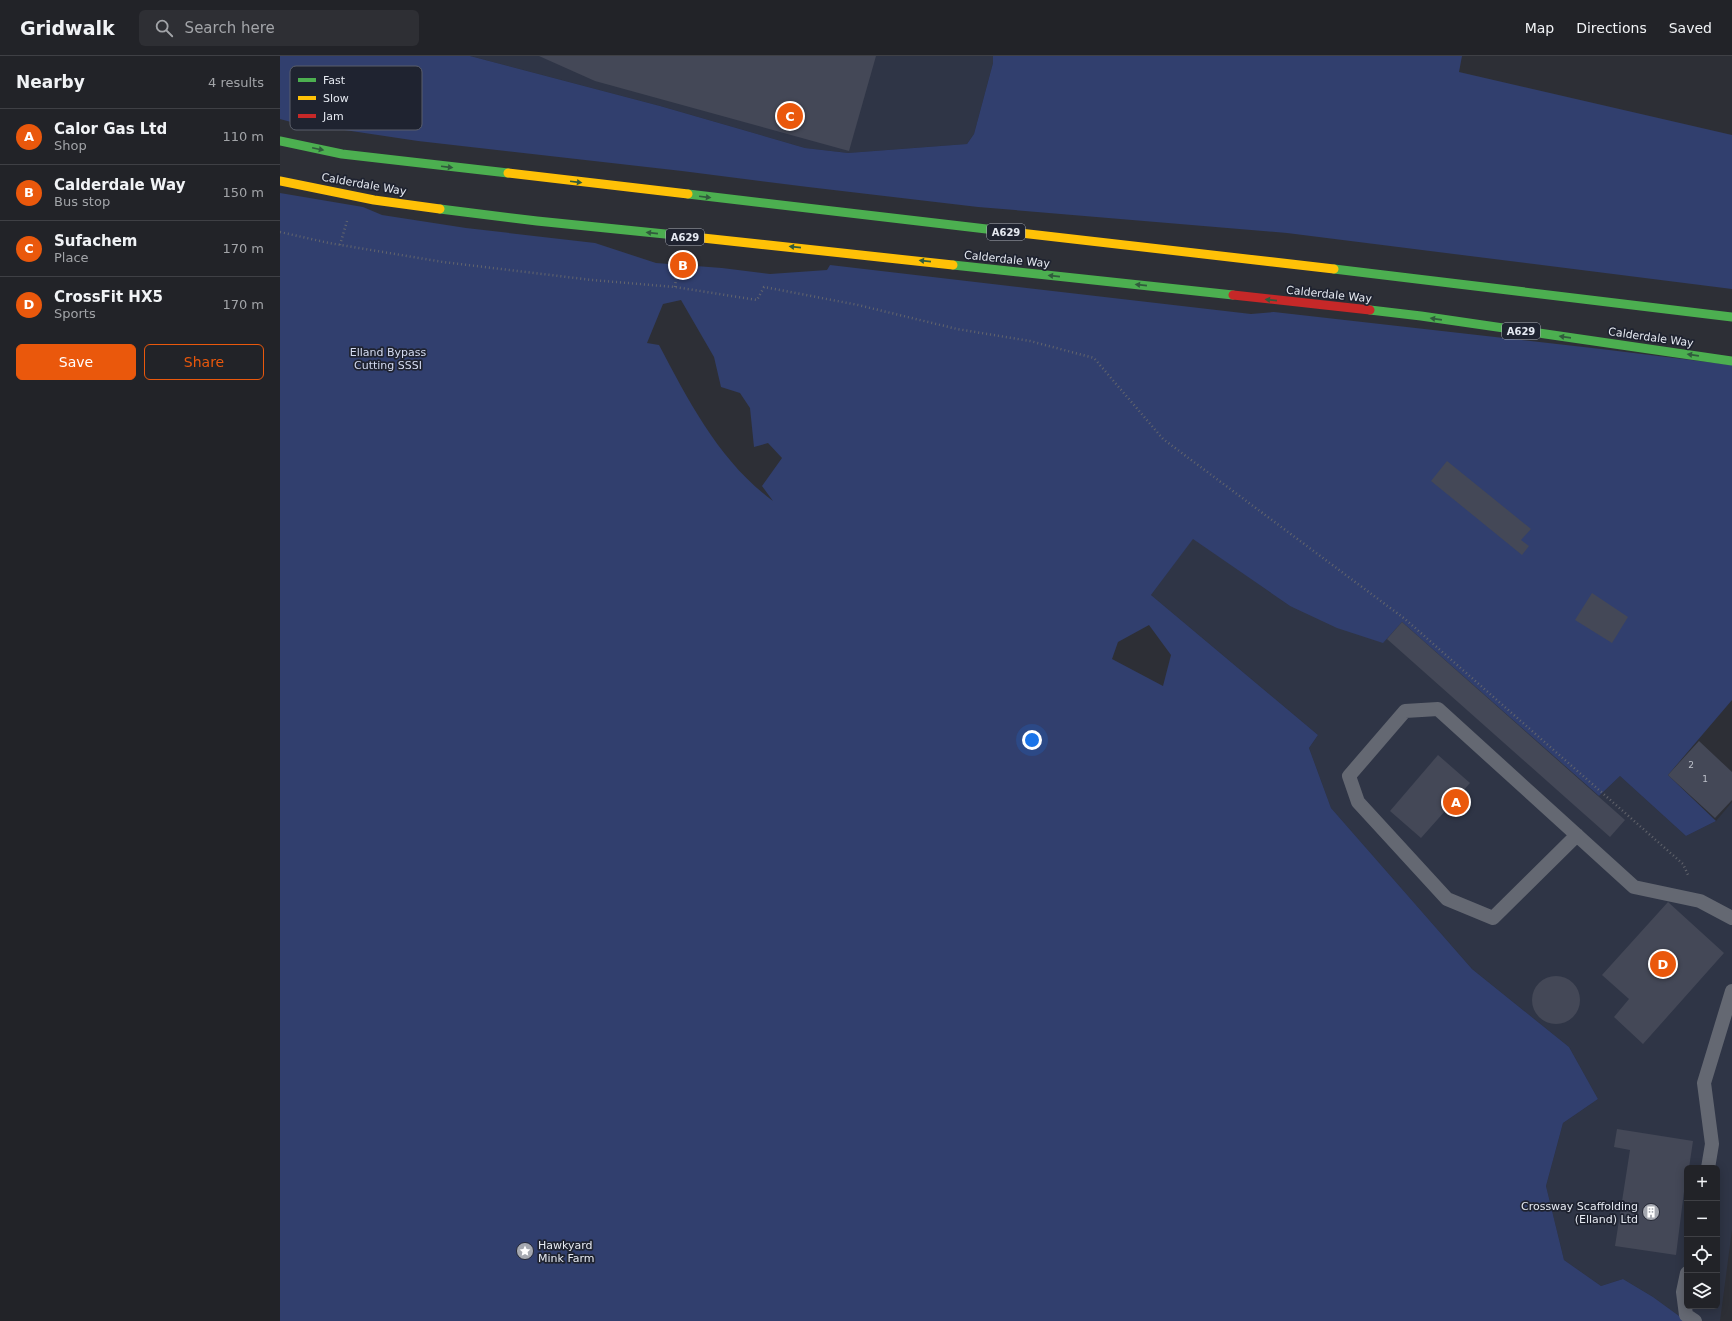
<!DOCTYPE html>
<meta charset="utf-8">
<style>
:root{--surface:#222328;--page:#2e2f34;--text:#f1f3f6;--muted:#a2a4a8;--line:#3f4045;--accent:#ea580c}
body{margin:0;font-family:"DejaVu Sans",sans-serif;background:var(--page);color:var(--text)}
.controls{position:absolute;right:12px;bottom:12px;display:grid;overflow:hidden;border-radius:6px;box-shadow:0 2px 10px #0003}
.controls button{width:36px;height:36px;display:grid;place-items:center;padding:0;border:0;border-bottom:1px solid var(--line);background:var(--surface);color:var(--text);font:20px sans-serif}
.you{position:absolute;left:752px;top:684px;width:14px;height:14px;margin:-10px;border:3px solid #fff;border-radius:50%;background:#1a73e8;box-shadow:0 0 0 6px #1a73e833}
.badge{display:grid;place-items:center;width:26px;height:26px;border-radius:50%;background:var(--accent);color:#fff;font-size:13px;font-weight:700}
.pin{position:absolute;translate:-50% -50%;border:2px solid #fff;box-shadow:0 1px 4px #0006}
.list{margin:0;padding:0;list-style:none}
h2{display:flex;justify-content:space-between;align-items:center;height:52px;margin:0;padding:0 16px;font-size:17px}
h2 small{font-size:13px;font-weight:400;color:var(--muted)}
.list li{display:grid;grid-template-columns:26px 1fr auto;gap:12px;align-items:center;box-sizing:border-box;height:56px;padding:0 16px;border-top:1px solid var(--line)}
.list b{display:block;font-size:15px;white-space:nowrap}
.list p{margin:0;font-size:13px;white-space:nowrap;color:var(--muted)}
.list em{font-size:13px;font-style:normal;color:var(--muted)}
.actions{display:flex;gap:8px;padding:12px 16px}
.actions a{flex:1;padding:9px 0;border:1px solid var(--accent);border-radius:6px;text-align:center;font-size:14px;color:var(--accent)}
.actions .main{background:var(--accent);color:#fff}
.icon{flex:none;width:22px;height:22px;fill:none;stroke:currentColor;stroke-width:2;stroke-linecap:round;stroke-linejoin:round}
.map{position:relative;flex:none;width:1452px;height:1265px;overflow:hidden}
header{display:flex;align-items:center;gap:24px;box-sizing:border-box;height:56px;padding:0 20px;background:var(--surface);border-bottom:1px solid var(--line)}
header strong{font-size:19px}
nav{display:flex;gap:22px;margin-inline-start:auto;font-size:14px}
.search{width:280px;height:36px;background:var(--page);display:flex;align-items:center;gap:10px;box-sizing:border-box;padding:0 14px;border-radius:6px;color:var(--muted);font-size:15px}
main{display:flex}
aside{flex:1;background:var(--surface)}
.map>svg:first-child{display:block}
.built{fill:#2f3546;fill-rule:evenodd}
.green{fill:#313f6e;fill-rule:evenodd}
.building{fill:#444857}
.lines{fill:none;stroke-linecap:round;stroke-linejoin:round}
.path{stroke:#63656d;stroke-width:2.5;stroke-dasharray:1 3;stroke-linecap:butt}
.lane{stroke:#646872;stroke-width:14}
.fast{stroke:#4caf50;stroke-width:9}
.slow{stroke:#ffc107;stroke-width:9}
.jam{stroke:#c62828;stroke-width:9}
.oneway{fill:#315b3d}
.labels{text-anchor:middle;stroke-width:3.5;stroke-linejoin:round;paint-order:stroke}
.number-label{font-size:9px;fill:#bdc1ca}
.shield{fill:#1f2330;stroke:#aaaeb7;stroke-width:1}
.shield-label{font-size:10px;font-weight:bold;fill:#e5e9f1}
.street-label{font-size:11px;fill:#e5e9f1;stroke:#1f2330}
.park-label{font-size:11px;fill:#d4dbf0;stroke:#1f2330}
.poi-label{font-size:11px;fill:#e5e9f1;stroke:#1f2330;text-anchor:end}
.key{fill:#1f2330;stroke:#5a5e6a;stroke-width:1}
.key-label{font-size:11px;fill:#e5e9f1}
</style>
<header>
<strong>Gridwalk</strong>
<div class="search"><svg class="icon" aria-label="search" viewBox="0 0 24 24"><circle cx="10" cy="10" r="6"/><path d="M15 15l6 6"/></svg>Search here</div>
<nav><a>Map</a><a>Directions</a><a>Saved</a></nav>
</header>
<main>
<aside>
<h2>Nearby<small>4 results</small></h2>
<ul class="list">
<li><span class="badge">A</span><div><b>Calor Gas Ltd</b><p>Shop</p></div><em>110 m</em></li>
<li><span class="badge">B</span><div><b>Calderdale Way</b><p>Bus stop</p></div><em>150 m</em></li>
<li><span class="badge">C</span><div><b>Sufachem</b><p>Place</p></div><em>170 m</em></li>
<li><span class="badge">D</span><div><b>CrossFit HX5</b><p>Sports</p></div><em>170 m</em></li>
</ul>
<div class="actions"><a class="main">Save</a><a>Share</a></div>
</aside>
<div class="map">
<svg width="1452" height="1265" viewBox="0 0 1452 1265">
<rect width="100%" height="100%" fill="#2d2f36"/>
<g class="built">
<path d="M190,0H713V7L694,78L687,88L568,97L525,92L380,50Z"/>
<path d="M913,482L1010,550L1122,566L1319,740L1340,720L1406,780L1436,765L1452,746V1174L1440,1265H1406L1373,1241L1343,1223L1321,1230L1284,1204L1266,1130L1283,1067L1318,1043L1289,991L1192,913L1051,752L1029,692L1038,679L871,539ZM1407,1112H1437V1250H1407Z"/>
</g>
<g class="green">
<path d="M0,0H190L380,50L525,92L568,97L687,88L694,78L713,7V0H1182L1179,16L1452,79V233L1007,177L698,151L528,131L402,115L138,85L11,66L0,63Z"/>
<path d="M0,137L83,151L102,159L186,172L315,187L376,207L442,212L490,218L547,214L550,209L971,258L994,256L1321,293L1452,309V644L1388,719L1436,765L1406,780L1340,720L1319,740L1122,566L1103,587L1057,572L1010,550L913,483L871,539L1038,679L1029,692L1051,752L1192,913L1289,991L1318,1043L1283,1067L1266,1130L1284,1204L1321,1230L1343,1223L1373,1241L1406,1265H0ZM401,244L434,301L441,331L460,337L470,352L474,391L488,387L502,402L482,430L493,445C440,406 409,346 379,289L367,287L383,248ZM869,569L891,599L883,630L832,603L838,586Z"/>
</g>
<g class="building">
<path d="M259,0H596L569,95L315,25Z"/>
<path d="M1167,405L1251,473L1241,484L1249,490L1242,499L1151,425Z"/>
<path d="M1312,537L1348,561L1332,587L1295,564Z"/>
<path d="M1122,566L1345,764L1330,781L1107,583Z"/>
<path d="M1419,685L1452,716V744L1435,762L1388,719Z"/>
<path d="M1158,699L1190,727L1141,782L1110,755Z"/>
<path d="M1388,846L1444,897L1363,988L1334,961L1349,943L1322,919Z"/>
<circle cx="1276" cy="944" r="24"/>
<path d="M1337,1073L1413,1085L1409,1112H1407L1396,1199L1335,1190L1350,1094L1334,1091Z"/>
</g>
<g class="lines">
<g class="path">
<path d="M0,176L49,187L163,206L312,224L395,231L477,244L484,231L578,249L677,273L750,285L814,302L883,383L1125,563L1403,808L1409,821"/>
<path d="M60,189L67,165L69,164"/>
<path d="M395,231L398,204"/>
</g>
<g class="lane">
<path d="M1297,779L1213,862L1167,843L1078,746L1069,720L1125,655L1158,653L1354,831L1420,845L1452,862"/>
<path d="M1428,1112L1432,1088L1424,1027L1452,935"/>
<path d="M1407,1217L1403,1236L1406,1259L1415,1265"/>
</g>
<g class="fast">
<path d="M0,85L62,98L228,117"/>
<path d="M408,138L715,174"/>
<path d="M160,153L257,165L395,179"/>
<path d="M673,209L953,239"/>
<path d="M1054,213L1452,261"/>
<path d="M1090,254L1141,260L1452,305"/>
</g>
<g class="slow">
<path d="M228,117L408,138"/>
<path d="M0,125L94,144L160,153"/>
<path d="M715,174L1054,213"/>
<path d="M395,179L673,209"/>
</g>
<path class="jam" d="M953,239L1090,254"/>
</g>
<defs><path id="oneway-solid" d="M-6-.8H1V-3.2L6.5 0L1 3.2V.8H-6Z"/></defs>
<g class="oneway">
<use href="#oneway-solid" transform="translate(38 93) rotate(12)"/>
<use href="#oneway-solid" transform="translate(167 111) rotate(7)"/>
<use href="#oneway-solid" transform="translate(296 126) rotate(7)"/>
<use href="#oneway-solid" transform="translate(425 141) rotate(7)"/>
<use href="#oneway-solid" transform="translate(372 177) rotate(-174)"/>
<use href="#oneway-solid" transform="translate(515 191) rotate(-174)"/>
<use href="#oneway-solid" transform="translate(645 205) rotate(-174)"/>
<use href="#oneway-solid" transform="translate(774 220) rotate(-174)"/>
<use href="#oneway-solid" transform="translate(861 229) rotate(-174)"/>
<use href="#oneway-solid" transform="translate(991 244) rotate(-174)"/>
<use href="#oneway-solid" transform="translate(1156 263) rotate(-172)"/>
<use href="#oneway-solid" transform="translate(1285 281) rotate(-172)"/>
<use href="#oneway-solid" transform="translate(1413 299) rotate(-172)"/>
</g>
<defs>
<g id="building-disc" transform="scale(0.9)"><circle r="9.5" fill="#a5a8b0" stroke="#1f2330"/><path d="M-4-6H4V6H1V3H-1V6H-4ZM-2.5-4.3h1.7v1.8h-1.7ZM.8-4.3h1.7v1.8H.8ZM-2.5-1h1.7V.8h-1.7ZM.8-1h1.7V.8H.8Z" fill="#fff"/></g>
<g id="sight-disc" transform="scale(0.9)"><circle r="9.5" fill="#a5a8b0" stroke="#1f2330"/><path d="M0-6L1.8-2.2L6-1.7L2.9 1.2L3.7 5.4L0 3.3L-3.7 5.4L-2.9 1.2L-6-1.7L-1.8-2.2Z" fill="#fff"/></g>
</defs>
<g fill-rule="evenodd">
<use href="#building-disc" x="1371" y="1156"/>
<use href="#sight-disc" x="245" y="1195"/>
</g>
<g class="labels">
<g class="number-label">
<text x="1411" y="712">2</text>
<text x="1425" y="726">1</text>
</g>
<g class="shield">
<rect x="707" y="168" width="38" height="16" rx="3"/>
<rect x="386" y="173" width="38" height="16" rx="3"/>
<rect x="1222" y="267" width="38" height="16" rx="3"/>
</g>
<g class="shield-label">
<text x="726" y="180">A629</text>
<text x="405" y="185">A629</text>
<text x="1241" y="279">A629</text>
</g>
<g class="street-label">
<text transform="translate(84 128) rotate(10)" y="4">Calderdale Way</text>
<text transform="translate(727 203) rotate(6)" y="4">Calderdale Way</text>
<text transform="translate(1049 238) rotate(6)" y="4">Calderdale Way</text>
<text transform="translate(1371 281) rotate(8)" y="4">Calderdale Way</text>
</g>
<g class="park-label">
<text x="108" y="300">Elland Bypass<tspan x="108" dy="13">Cutting SSSI</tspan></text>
</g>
<g class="poi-label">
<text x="1358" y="1154">Crossway Scaffolding<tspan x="1358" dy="13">(Elland) Ltd</tspan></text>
<text x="258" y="1193" text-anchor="start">Hawkyard<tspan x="258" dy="13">Mink Farm</tspan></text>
</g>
</g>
<rect x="10" y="10" width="132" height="64" rx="6" class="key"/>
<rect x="18" y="22" width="18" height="4" fill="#4caf50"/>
<rect x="18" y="40" width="18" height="4" fill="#ffc107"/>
<rect x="18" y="58" width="18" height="4" fill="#c62828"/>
<g class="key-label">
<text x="43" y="28">Fast</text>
<text x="43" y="46">Slow</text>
<text x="43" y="64">Jam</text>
</g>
</svg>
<div class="controls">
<button>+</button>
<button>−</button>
<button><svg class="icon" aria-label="locate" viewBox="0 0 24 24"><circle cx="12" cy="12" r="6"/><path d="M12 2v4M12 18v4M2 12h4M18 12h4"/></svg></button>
<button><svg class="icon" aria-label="layers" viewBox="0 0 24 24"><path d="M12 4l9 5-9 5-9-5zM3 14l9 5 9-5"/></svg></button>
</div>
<div class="you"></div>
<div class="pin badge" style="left:1176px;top:746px">A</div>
<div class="pin badge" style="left:403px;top:209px">B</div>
<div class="pin badge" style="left:510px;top:60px">C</div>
<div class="pin badge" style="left:1383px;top:908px">D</div>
</div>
</main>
